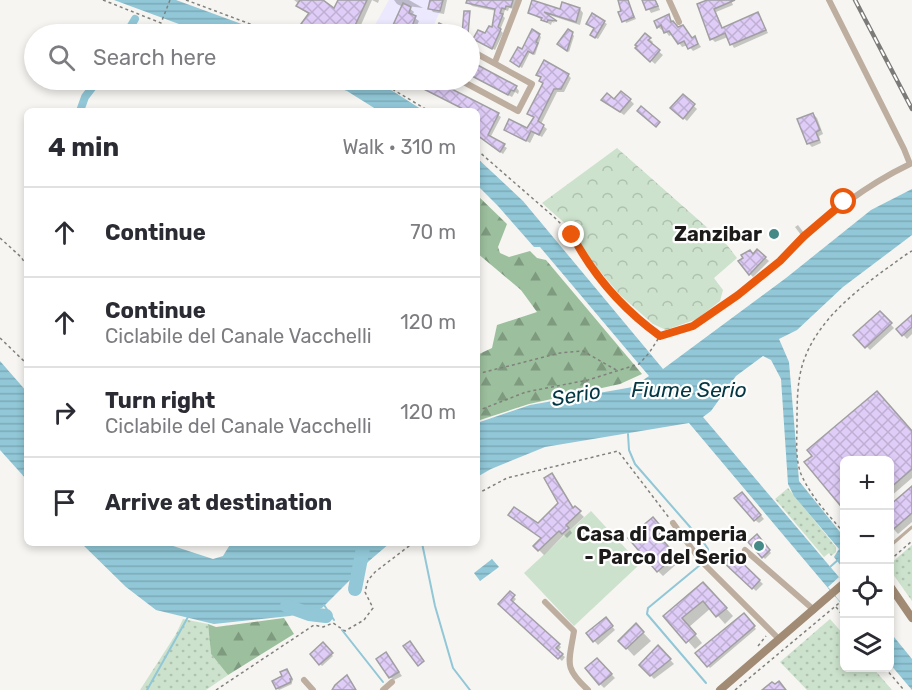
<!DOCTYPE html>
<meta charset="utf-8">
<style>
:root{--surface:#fff;--page:#f2f2f3;--text:#2b2b33;--muted:#7c7c81;--line:#e1e1e2}
body{margin:0;font-family:Rubik,sans-serif;background:var(--page);color:var(--text)}
.controls{position:absolute;right:18px;bottom:18px;display:grid;overflow:hidden;border-radius:9px;box-shadow:0 3px 9px #0003}
.controls button{width:54px;height:54px;display:grid;place-items:center;padding:0;border:0;border-bottom:2px solid var(--line);background:var(--surface);color:var(--text);font:30px sans-serif}
.stop{position:absolute;width:18px;height:18px;margin:-14px;border:4px solid #ea580c;border-radius:50%;background:#fff}
.stop.end{background:#ea580c;border-color:#fff;box-shadow:0 2px 6px #0008}
.list{margin:0;padding:0;list-style:none}
h2{display:flex;justify-content:space-between;align-items:center;height:78px;margin:0;padding:0 24px;font-size:26px}
h2 small{font-size:20px;font-weight:400;color:var(--muted)}
.list li{display:grid;grid-template-columns:39px 1fr auto;gap:18px;align-items:center;box-sizing:border-box;height:90px;padding:0 24px;border-top:2px solid var(--line)}
.list b{display:block;font-size:22px;white-space:nowrap}
.list p{margin:0;font-size:20px;white-space:nowrap;color:var(--muted)}
.list em{font-size:20px;font-style:normal;color:var(--muted)}
.icon{flex:none;width:33px;height:33px;fill:none;stroke:currentColor;stroke-width:2;stroke-linecap:round;stroke-linejoin:round}
.map{position:relative;flex:none;width:912px;height:690px;overflow:hidden}
.search{position:absolute;background:var(--surface);box-shadow:0 3px 9px #0003;left:24px;top:24px;width:456px;height:66px;display:flex;align-items:center;gap:15px;box-sizing:border-box;padding:0 21px;border-radius:33px;color:var(--muted);font-size:22px}
.panel{position:absolute;background:var(--surface);box-shadow:0 3px 9px #0003;left:24px;top:108px;width:456px;height:438px;border-radius:9px}
.map>svg:first-child{display:block}
.education{fill:#ece8fe}
.grass{fill:url(#grass-dots)}
.forest{fill:url(#forest-firs)}
.park{fill:url(#park-crowns)}
.pitch{fill:#cce2cc}
.water{fill:url(#water-rules)}
.pier{fill:#f6f5f1}
.shadow{fill:#0003}
.lines{fill:none;stroke-linecap:round;stroke-linejoin:round}
.stream{stroke:#91c7d7;stroke-width:2}
.canal{stroke:#91c7d7;stroke-width:8}
.river{stroke:#91c7d7;stroke-width:14}
.building{fill:url(#building-cross-hatch);stroke:#a09fa2;stroke-width:1.5}
.path{stroke:#81807d;stroke-width:1.5;stroke-dasharray:3 3;stroke-linecap:butt}
.service{stroke:#bdae9f;stroke-width:3}
.minor{stroke:#bdae9f;stroke-width:6}
.secondary{stroke:#a18b75;stroke-width:8}
.rail-casing{stroke:#7c7b79;stroke-width:4.5}
.rail{stroke:#fff;stroke-width:2;stroke-dasharray:7;stroke-linecap:butt}
.route{stroke:#ea580c;stroke-width:8}
.poi-dot{fill:#448b87;stroke:#fff;stroke-width:2}
.labels{text-anchor:middle;stroke-width:4.5;stroke-linejoin:round;paint-order:stroke}
.poi-label{font-size:20px;font-weight:bold;fill:#1c1b1a;stroke:#fff;text-anchor:end}
.water-label{font-size:21px;font-style:italic;fill:#033743;stroke:#fff}
</style>
<div class="map">
<svg width="912" height="690" viewBox="0 0 912 690">
<defs>
<pattern id="grass-dots" width="8" height="8" patternUnits="userSpaceOnUse" patternTransform="scale(1.5)"><rect width="8" height="8" fill="#cce2cc"/><path d="M2 2h.1M6 6h.1" fill="none" stroke="#afc1af" stroke-width="1.8" stroke-linecap="round"/></pattern>
<pattern id="forest-firs" width="22" height="20" patternUnits="userSpaceOnUse" patternTransform="scale(1.5)"><rect width="22" height="20" fill="#9cbf9d"/><path d="M5 1l3.5 6h-7zM16 11l3.5 6h-7z" fill="#7e9a7f"/></pattern>
<pattern id="park-crowns" width="20" height="18" patternUnits="userSpaceOnUse" patternTransform="scale(1.5)"><rect width="20" height="18" fill="#cce2cc"/><path d="M2 6a3 3 0 1 1 6 0M12 15a3 3 0 1 1 6 0" fill="none" stroke="#afc1af"/></pattern>
<pattern id="water-rules" width="6" height="5" patternUnits="userSpaceOnUse" patternTransform="scale(1.5)"><rect width="6" height="5" fill="#91c7d7"/><path d="M0 2.5h6" fill="none" stroke="#7caab8"/></pattern>
<pattern id="building-cross-hatch" width="8" height="8" patternUnits="userSpaceOnUse" patternTransform="scale(1.5)"><rect width="8" height="8" fill="#dfccf7"/><path d="M0 0l8 8M0 8l8-8" fill="none" stroke="#bfafd3"/></pattern>
</defs>
<rect width="100%" height="100%" fill="#f6f5f1"/>
<path class="education" d="M389,0H430L428,8L440,11L430,34H370Z"/>
<g class="grass">
<path d="M788,488L836,547V552L831,556L829,553L824,557L775,499Z"/>
<path d="M912,545V601L890,570V564Z"/>
<path d="M183,619L208,624L211,654L228,675L206,690H140L176,634Z"/>
<path d="M830,619L844,635V668H873L892,690H807L780,662Z"/>
</g>
<g class="forest">
<path d="M477,195L507,224L498,247L500,253L509,257L530,251L537,258L546,260L642,374L620,384L529,404L477,421V355L492,348L497,325L537,312L521,290L477,253Z"/>
<path d="M284,618L294,634L228,675L211,654L208,624L216,627Z"/>
</g>
<path class="park" d="M617,148L727,245L737,258L714,278L723,290L720,301L697,319L666,330L653,324L620,295L588,257L569,227L542,203Z"/>
<path class="pitch" d="M591,511L640,564L574,626L524,573Z"/>
<g class="water">
<path d="M114,0H176L269,34H206Z"/>
<path d="M318,80H369L391,90L424,111H379L347,91Z"/>
<path d="M477,158L523,201L663,369L786,278L871,210L912,189V235L843,287L797,330L779,339L789,362L799,481L844,537V562L841,566L834,557L839,549L794,496L788,484L781,379L771,360L763,356L736,376L711,411L703,417L844,583V607L689,423L545,447L491,469L477,477V423L530,405L633,387L649,376L540,247H534L498,206L477,185Z"/>
<path d="M0,361L27,392V480L0,450Z"/>
<path d="M81,543H164L213,559L223,556L231,543H390L369,561L322,608L290,616L214,624L156,610L126,587Z"/>
<path d="M492,559L499,567L480,581L474,573Z"/>
<path d="M890,632L912,659V690L890,664Z"/>
</g>
<path class="pier" d="M839,577L844,583V603L843,605L828,587Z"/>
<g class="shadow">
<path d="M294,0H320L335,10L339,0H379L378,3L372,0L357,34H348L347,32L340,29L337,34H322L307,27L303,24L310,15L302,10L298,6L299,4Z"/>
<path d="M394,0H409L423,8L407,6L414,12L412,16L419,21L413,34H391L403,7L397,4Z"/>
<path d="M432,0H447L444,14L433,12L430,8Z"/>
<path d="M470,0H517L514,9L509,8L508,11L505,10L503,16L505,18L500,30L503,33L495,50L475,39L486,35L493,28L496,11L472,6L469,3Z"/>
<path d="M627,0L636,19L626,23L623,12Z"/>
<path d="M644,0H656L660,10L651,13Z"/>
<path d="M711,0H731L733,5L716,12L723,29L758,14L768,33L734,48L728,37L715,42L712,39Z"/>
<path d="M563,4L580,9L583,13L580,25L543,13L555,23L552,22L551,25L530,13L561,11Z"/>
<path d="M592,15L607,24L598,39L594,37L596,29Z"/>
<path d="M669,15L673,23L693,39L695,38L701,47L693,51L688,45L682,47L673,34L669,36L664,29L662,30L658,27Z"/>
<path d="M572,33L574,36L569,52L561,46Z"/>
<path d="M539,35L541,37L535,55L530,52L522,68L514,63Z"/>
<path d="M645,35L653,42L651,45L663,55L655,64L637,48Z"/>
<path d="M471,63L516,87L519,91L518,94L515,92L512,97L470,75Z"/>
<path d="M538,74L568,75L571,78L564,92H557L541,124L547,129L542,137L535,133L530,143L506,129L528,130L535,118L529,113L544,84Z"/>
<path d="M417,80H430L498,115L501,117L490,138L507,148L503,154L477,134V111H467L418,86L415,83Z"/>
<path d="M683,96L697,109L687,121L672,108Z"/>
<path d="M630,100L634,104L624,115L607,103Z"/>
<path d="M813,114L817,118L823,134L819,136L821,143L812,147L808,143Z"/>
<path d="M798,225L804,233L801,235L795,227Z"/>
<path d="M758,251L769,261L753,277L750,274L753,256Z"/>
<path d="M880,313L894,328L870,350L856,335Z"/>
<path d="M912,317V334L907,339L898,329Z"/>
<path d="M912,433V478L890,497V460H844V508L806,462Z"/>
<path d="M552,475L574,509L575,508L584,517L570,530L572,533L567,538L564,535L544,555L535,546L543,538L538,525L560,503Z"/>
<path d="M912,488V522L898,534L890,525V507Z"/>
<path d="M745,497L764,519L759,523L755,520Z"/>
<path d="M657,524L667,536L662,540L680,561L663,576L658,571Z"/>
<path d="M757,536L771,553L765,559L750,542Z"/>
<path d="M730,553L763,584L756,591L723,560Z"/>
<path d="M711,592L733,616L725,624L711,608L689,627L702,643L695,649L666,616Z"/>
<path d="M510,593L516,599L512,604L561,647L558,651L565,657L562,661L500,604Z"/>
<path d="M744,615L756,629L710,668L697,653Z"/>
<path d="M609,623L615,630L598,645L588,634Z"/>
<path d="M636,625L651,641L634,656L620,641Z"/>
<path d="M323,645L333,656L322,666L312,655Z"/>
<path d="M658,647L674,664L654,679L641,665Z"/>
<path d="M389,658L402,676L394,680L390,677Z"/>
<path d="M597,660L615,678L604,688L600,684Z"/>
<path d="M289,673L293,681L291,682L292,684L279,690L277,688Z"/>
</g>
<g class="lines">
<g class="stream">
<path d="M628,434L629,450L635,464L704,543L708,549V558"/>
<path d="M422,543L435,606L453,668L470,690"/>
<path d="M700,565L648,608L647,614L706,683"/>
<path d="M830,567L839,559"/>
<path d="M324,605L334,620"/>
<path d="M342,630L383,682"/>
<path d="M147,690L188,617"/>
</g>
<g class="canal">
<path d="M126,34L135,19"/>
<path d="M80,111L85,97L98,80"/>
</g>
<g class="river">
<path d="M355,589L364,543"/>
<path d="M287,606L309,614L326,616"/>
</g>
</g>
<g class="building">
<path d="M300,0H323L334,8L338,0H367L351,34H344L346,30L335,26L331,34H324L301,24L309,13L296,6Z"/>
<path d="M430,0H443L440,11L428,9Z"/>
<path d="M467,0H513L511,7L506,6L505,9L502,8L500,13L503,14L498,27L501,29L492,49L473,39L478,30L485,33L489,26L492,27L495,9L466,3Z"/>
<path d="M532,0L560,9L562,2L580,8L576,22L544,12L557,21L548,20L547,22L541,20L542,18L528,13Z"/>
<path d="M618,0H628L634,17L622,22L618,12L621,11Z"/>
<path d="M642,0H655L658,6L646,10Z"/>
<path d="M707,0H735L714,9L722,28L758,12L766,30L730,45L725,33L710,40L697,4Z"/>
<path d="M403,3L411,7L409,13L416,16L409,34H389Z"/>
<path d="M464,11H470L468,34H462Z"/>
<path d="M592,13L605,21L595,38L590,35L594,28L586,24Z"/>
<path d="M669,14L671,22L673,21L678,27L683,25L692,38L695,36L698,44L688,49L684,41L678,44L669,31L664,33L661,25L657,28L654,21Z"/>
<path d="M439,23L460,34H430L434,27L436,29Z"/>
<path d="M532,29L540,34L536,42L538,43L533,54L528,51L519,67L510,61L518,47L522,49Z"/>
<path d="M568,29L573,32L567,51L557,44Z"/>
<path d="M645,33L651,38L648,40L660,50L650,62L635,48L637,46L635,45Z"/>
<path d="M544,60L569,74L561,89H554L538,121L544,125L539,135L531,131L526,141L504,130L509,119L527,128L534,117L527,114L543,83L539,81L541,77L536,75Z"/>
<path d="M470,61L517,86L514,91L511,90L508,95L470,75Z"/>
<path d="M406,80H434L499,113L488,135L505,144L500,152L477,135V111H467Z"/>
<path d="M621,91L631,99L620,112L601,100L607,93L614,99Z"/>
<path d="M683,94L695,104L683,119L670,108Z"/>
<path d="M641,106L660,122L656,127L637,111Z"/>
<path d="M813,113L820,130L816,132L819,140L807,144L797,119Z"/>
<path d="M757,249L766,257L749,275L738,261L743,258L741,255L750,250L753,254Z"/>
<path d="M880,311L892,323L865,348L853,335Z"/>
<path d="M912,315V327L902,336L896,329Z"/>
<path d="M877,391L912,431V469L890,488V460H844V510L804,462L812,456L807,450Z"/>
<path d="M552,473L573,508L575,506L581,511L566,525L569,528L562,534L559,531L538,551L533,546L541,538L508,515L514,507L538,523L558,503L544,478Z"/>
<path d="M912,486V513L890,532V505Z"/>
<path d="M742,492L761,515L754,521L734,498Z"/>
<path d="M653,517L664,530L658,535L676,555L657,572L628,538Z"/>
<path d="M757,534L770,550L762,558L748,542Z"/>
<path d="M730,551L760,580L752,589L721,560Z"/>
<path d="M703,582L727,608L716,617L703,601L682,618L696,634L686,643L663,616Z"/>
<path d="M510,591L515,595L511,600L560,644L556,648L563,654L558,659L498,604Z"/>
<path d="M744,613L755,626L707,667L695,653Z"/>
<path d="M606,617L613,626L593,642L586,633Z"/>
<path d="M636,623L644,632L626,649L618,641Z"/>
<path d="M410,641L424,661L418,666L403,646Z"/>
<path d="M323,642L333,653L319,665L310,654Z"/>
<path d="M658,645L671,659L650,676L639,665Z"/>
<path d="M386,652L399,672L389,678L376,659Z"/>
<path d="M597,658L612,674L599,685L585,668Z"/>
<path d="M287,669L292,679H290L291,682L276,689L272,681L282,676L280,672Z"/>
<path d="M347,675L356,690H332L335,685Z"/>
<path d="M779,681L786,690H762L772,682L775,684Z"/>
</g>
<g class="lines">
<g class="path">
<path d="M103,0L161,23L170,0"/>
<path d="M186,0L277,34"/>
<path d="M377,80L429,111"/>
<path d="M477,150L554,217L572,235L582,255L625,307L660,336"/>
<path d="M0,238L21,257L27,266"/>
<path d="M661,335L693,326L738,295L776,265"/>
<path d="M0,338L27,364"/>
<path d="M477,374L560,353L583,351L618,371"/>
<path d="M477,411L526,392L588,380L639,364L649,353L660,336"/>
<path d="M477,494L507,478L618,451L670,519"/>
<path d="M844,533C828,514 811,497 801,474C795,459 797,439 797,424C797,403 797,379 804,360C818,321 853,293 886,269C895,263 903,256 912,251"/>
<path d="M890,560L912,541"/>
<path d="M836,607L844,617"/>
<path d="M758,646L766,636"/>
<path d="M885,668L904,690"/>
<path d="M216,690L314,625L323,627L333,623L345,631L364,620L373,608L365,592L368,580L375,572L413,543"/>
<path d="M735,690L844,599"/>
</g>
<path class="service" d="M890,546L912,527"/>
<g class="minor">
<path d="M669,0L679,22"/>
<path d="M495,62L519,0"/>
<path d="M460,80L518,111L532,84L470,50"/>
<path d="M780,261C819,221 860,188 910,164L904,149L829,0"/>
<path d="M673,523L701,561L779,639"/>
<path d="M745,550L814,610"/>
<path d="M545,602L574,631C569,663 563,667 588,690"/>
<path d="M304,680L313,690"/>
<path d="M383,690L392,682"/>
</g>
<g class="secondary">
<path d="M890,586L912,618"/>
<path d="M720,690L844,583"/>
</g>
<g class="rail-casing">
<path id="rail" d="M855,0L912,109"/>
</g>
<use href="#rail" class="rail"/>
</g>
<g class="lines">
<path class="route" d="M572,235C593,275 624,310 660,336L693,326L738,295L780,261L804,236L844,202"/>
</g>
<g class="poi-dot">
<circle cx="774" cy="234" r="6"/>
<circle cx="759" cy="546" r="6"/>
</g>
<g class="labels">
<g class="poi-label">
<text x="762" y="241">Zanzibar</text>
<text x="747" y="541">Casa di Camperia<tspan x="747" dy="23">- Parco del Serio</tspan></text>
</g>
<g class="water-label">
<text x="689" y="397">Fiume Serio</text>
<text transform="translate(576 395) rotate(-10)" y="7">Serio</text>
</g>
</g>
</svg>
<div class="controls">
<button>+</button>
<button>−</button>
<button><svg class="icon" aria-label="locate" viewBox="0 0 24 24"><circle cx="12" cy="12" r="6"/><path d="M12 2v4M12 18v4M2 12h4M18 12h4"/></svg></button>
<button><svg class="icon" aria-label="layers" viewBox="0 0 24 24"><path d="M12 4l9 5-9 5-9-5zM3 14l9 5 9-5"/></svg></button>
</div>
<div class="stop" style="left:844px;top:202px"></div>
<div class="stop end" style="left:572px;top:235px"></div>
<div class="search"><svg class="icon" aria-label="search" viewBox="0 0 24 24"><circle cx="10" cy="10" r="6"/><path d="M15 15l6 6"/></svg>Search here</div>
<section class="panel">
<h2>4 min<small>Walk · 310 m</small></h2>
<ul class="list">
<li><svg class="icon" aria-label="ahead" viewBox="0 0 24 24"><path d="M12 20V5M6 11l6-6 6 6"/></svg><div><b>Continue</b></div><em>70 m</em></li>
<li><svg class="icon" aria-label="ahead" viewBox="0 0 24 24"><path d="M12 20V5M6 11l6-6 6 6"/></svg><div><b>Continue</b><p>Ciclabile del Canale Vacchelli</p></div><em>120 m</em></li>
<li><svg class="icon" aria-label="right" viewBox="0 0 24 24"><path d="M7 20v-9h11M14 6l5 5-5 5"/></svg><div><b>Turn right</b><p>Ciclabile del Canale Vacchelli</p></div><em>120 m</em></li>
<li><svg class="icon" aria-label="arrive" viewBox="0 0 24 24"><path d="M6 21V4h12l-3 4 3 4H6"/></svg><div><b>Arrive at destination</b></div></li>
</ul>
</section>
</div>
